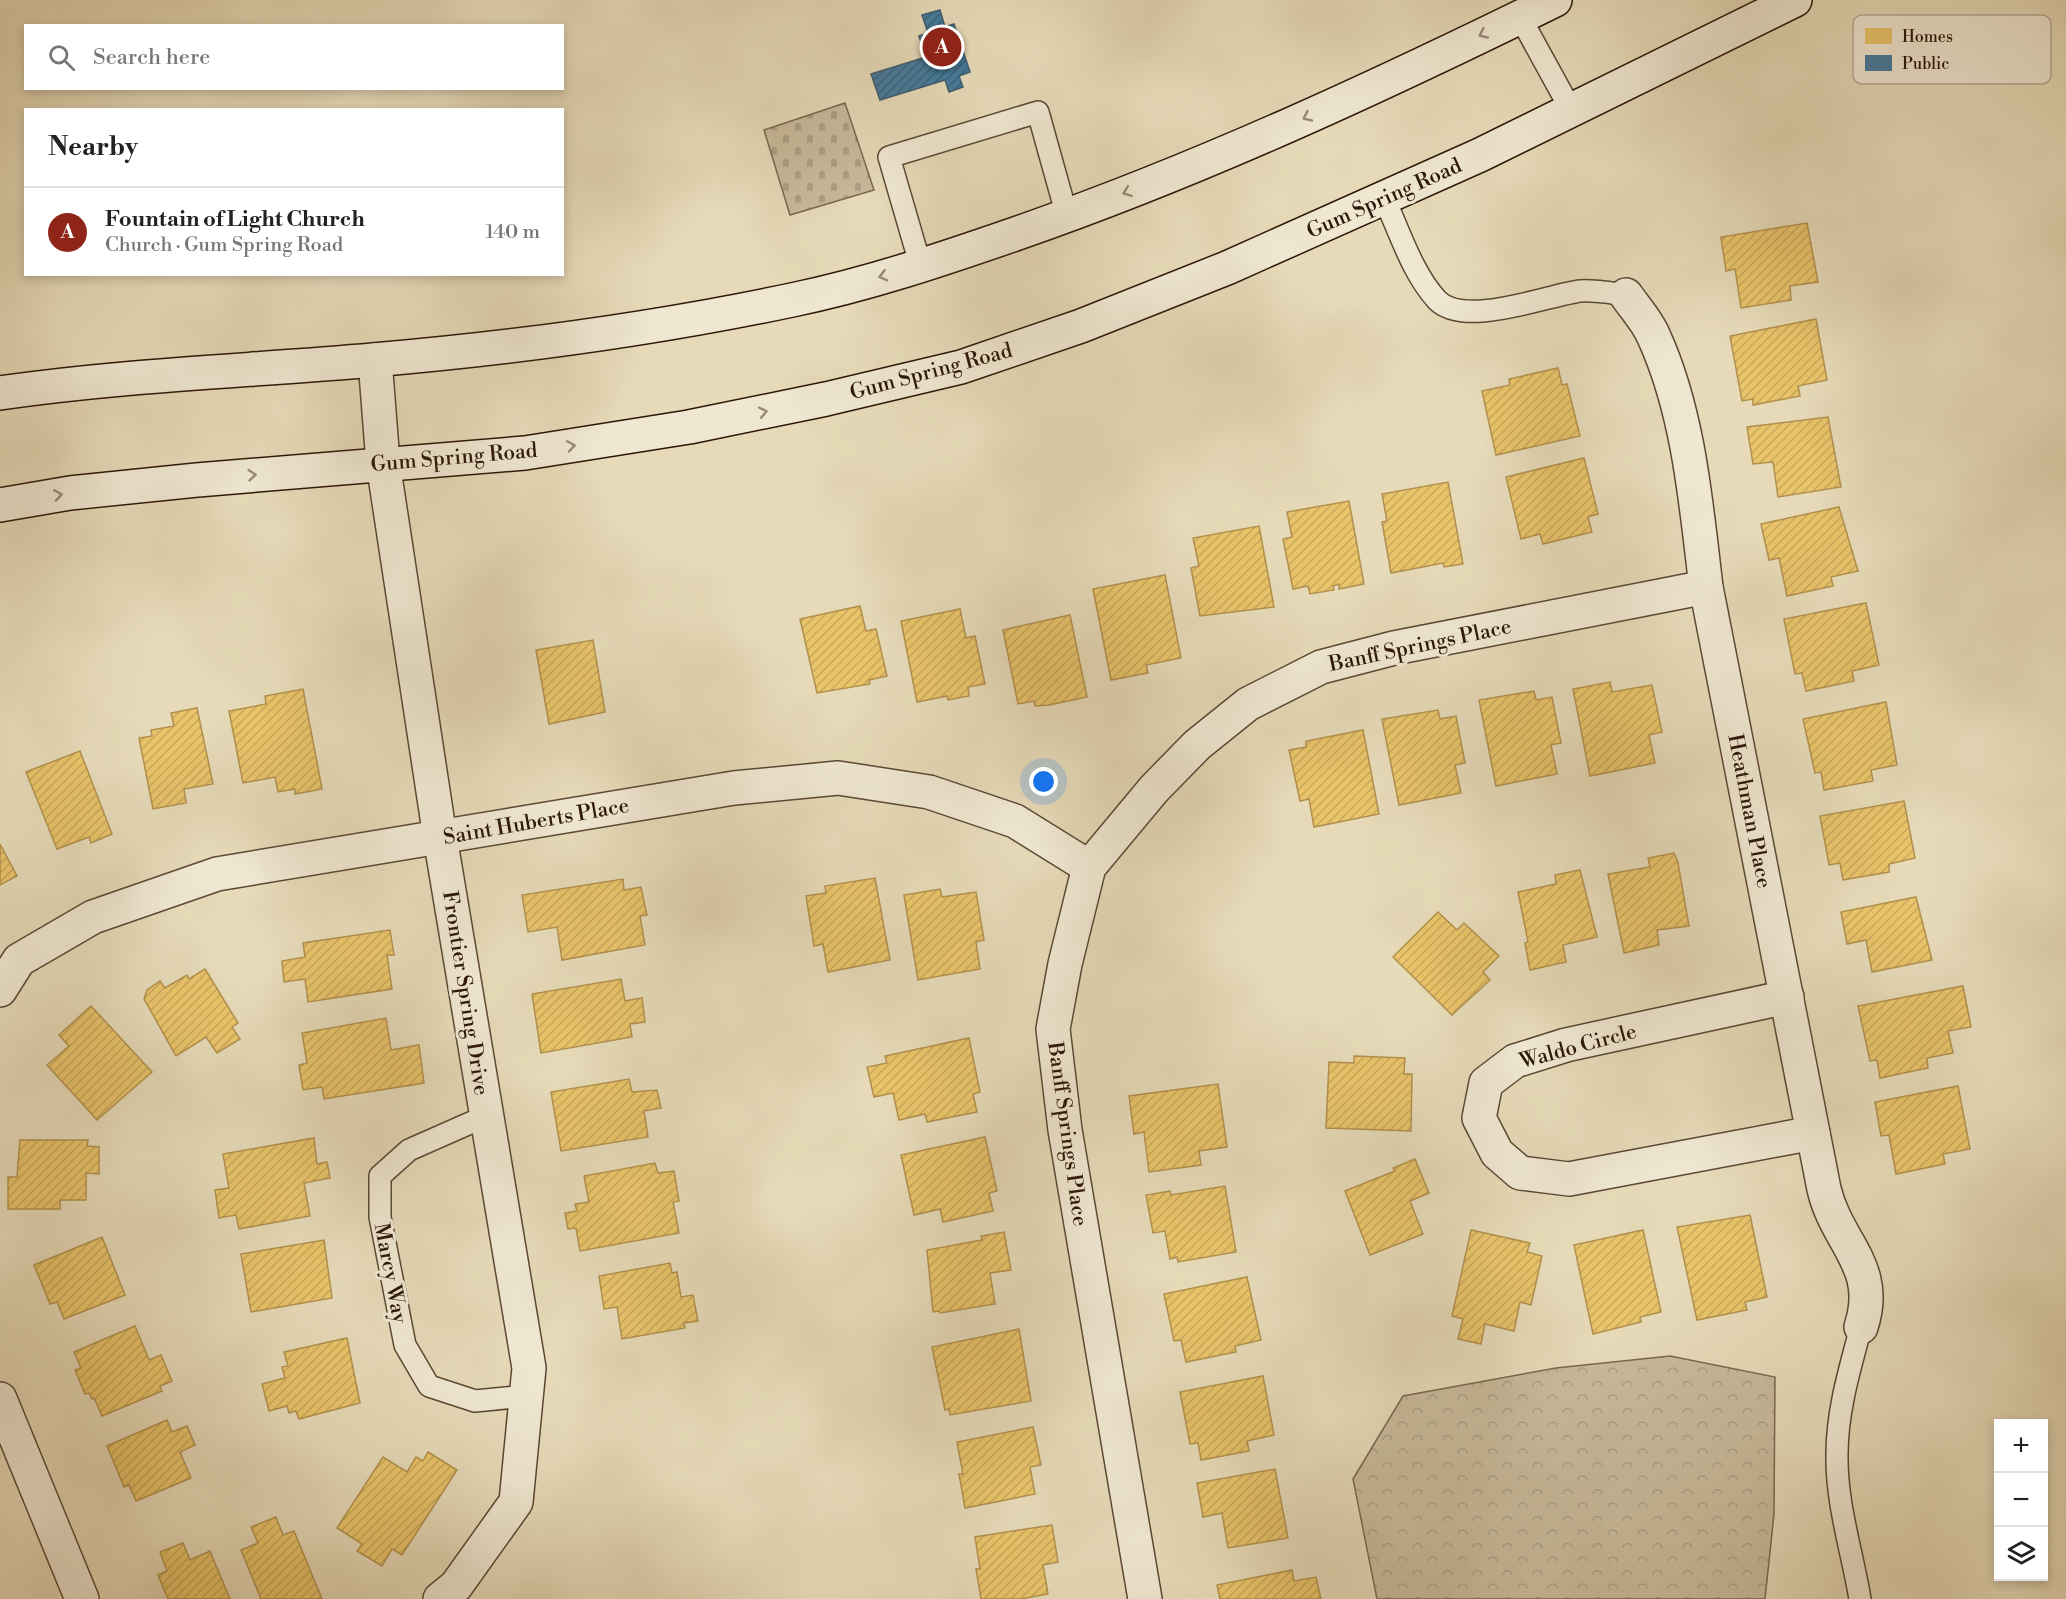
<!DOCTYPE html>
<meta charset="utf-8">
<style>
:root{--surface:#fff;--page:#f2f2f2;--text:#222;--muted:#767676;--line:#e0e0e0;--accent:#8f2418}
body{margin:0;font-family:"Libre Bodoni",serif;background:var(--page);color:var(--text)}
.controls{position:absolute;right:18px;bottom:18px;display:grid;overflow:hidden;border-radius:0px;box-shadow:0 3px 9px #0003}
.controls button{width:54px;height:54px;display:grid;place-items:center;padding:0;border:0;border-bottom:2px solid var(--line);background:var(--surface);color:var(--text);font:30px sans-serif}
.you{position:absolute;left:1044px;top:782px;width:21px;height:21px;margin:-15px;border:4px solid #fff;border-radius:50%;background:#1a73e8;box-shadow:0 0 0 9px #1a73e833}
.badge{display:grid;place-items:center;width:39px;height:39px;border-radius:50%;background:var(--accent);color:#fff;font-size:20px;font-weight:700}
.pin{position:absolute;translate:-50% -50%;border:3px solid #fff;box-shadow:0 2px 6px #0006}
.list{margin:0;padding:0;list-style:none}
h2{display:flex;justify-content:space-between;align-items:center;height:78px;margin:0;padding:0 24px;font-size:26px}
h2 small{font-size:20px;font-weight:400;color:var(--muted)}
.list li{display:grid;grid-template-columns:39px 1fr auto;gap:18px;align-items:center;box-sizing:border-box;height:90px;padding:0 24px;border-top:2px solid var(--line)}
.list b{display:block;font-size:22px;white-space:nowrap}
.list p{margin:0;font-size:20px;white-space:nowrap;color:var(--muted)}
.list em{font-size:20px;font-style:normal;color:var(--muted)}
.icon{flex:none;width:33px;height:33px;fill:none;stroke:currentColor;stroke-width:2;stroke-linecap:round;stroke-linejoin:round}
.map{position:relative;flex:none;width:2066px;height:1599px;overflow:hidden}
.search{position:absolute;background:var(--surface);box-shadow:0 3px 9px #0003;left:24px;top:24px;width:540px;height:66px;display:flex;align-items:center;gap:15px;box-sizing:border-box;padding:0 21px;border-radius:0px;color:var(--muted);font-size:22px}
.panel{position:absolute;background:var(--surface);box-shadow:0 3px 9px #0003;left:24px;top:108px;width:540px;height:168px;border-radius:0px}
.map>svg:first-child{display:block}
.forest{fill:url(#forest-crowns);stroke:#7a6851;stroke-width:1.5}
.cemetery{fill:url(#cemetery-stones);stroke:#7a6851;stroke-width:1.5}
.homes{fill:url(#homes-hatch);stroke:#b1904d;stroke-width:1.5}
.public{fill:url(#public-hatch);stroke:#3e5d70;stroke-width:1.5}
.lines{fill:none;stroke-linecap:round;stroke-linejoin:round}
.service-casing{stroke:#5b4834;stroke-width:24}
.minor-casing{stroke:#5b4834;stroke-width:36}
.secondary-casing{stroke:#2d1708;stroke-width:36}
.service{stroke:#efe7d1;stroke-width:21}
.minor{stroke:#efe7d1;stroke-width:33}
.secondary{stroke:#efe7d1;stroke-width:33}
.oneway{stroke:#988977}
.labels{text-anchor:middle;stroke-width:6;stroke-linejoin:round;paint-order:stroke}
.street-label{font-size:21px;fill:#2d1708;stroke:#efe7d1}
.key{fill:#efe7d1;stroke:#b5a995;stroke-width:1.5}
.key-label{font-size:16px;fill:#2d1708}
</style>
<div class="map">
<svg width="2066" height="1599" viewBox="0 0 2066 1599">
<defs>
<pattern id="forest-crowns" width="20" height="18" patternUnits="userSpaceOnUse" patternTransform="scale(1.5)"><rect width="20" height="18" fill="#c7b99a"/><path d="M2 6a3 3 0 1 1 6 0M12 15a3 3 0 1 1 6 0" fill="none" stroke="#ab9e83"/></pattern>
<pattern id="cemetery-stones" width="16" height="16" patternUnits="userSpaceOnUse" patternTransform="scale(1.5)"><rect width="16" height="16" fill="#c7b99a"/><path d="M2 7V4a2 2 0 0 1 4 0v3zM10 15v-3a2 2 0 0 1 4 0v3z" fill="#ab9e83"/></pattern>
<pattern id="homes-hatch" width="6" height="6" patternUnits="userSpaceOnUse" patternTransform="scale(1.5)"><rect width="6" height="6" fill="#e9c46a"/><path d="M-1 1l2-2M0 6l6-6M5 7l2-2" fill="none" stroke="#c8a85a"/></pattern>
<pattern id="public-hatch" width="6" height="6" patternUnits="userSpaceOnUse" patternTransform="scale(1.5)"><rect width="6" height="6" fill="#457b9d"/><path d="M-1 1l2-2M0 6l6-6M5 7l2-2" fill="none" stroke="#3a647e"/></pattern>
</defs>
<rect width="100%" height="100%" fill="#e6dab8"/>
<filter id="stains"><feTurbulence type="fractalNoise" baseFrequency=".00333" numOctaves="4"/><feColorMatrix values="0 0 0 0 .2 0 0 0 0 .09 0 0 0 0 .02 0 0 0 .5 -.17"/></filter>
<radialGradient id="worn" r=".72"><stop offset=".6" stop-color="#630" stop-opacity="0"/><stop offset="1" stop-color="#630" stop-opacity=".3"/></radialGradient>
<path class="forest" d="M1670,1356L1775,1377L1774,1514L1765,1599H1377L1353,1479L1403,1396L1556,1368Z"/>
<path class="cemetery" d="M845,103L874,190L790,215L764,130Z"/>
<g class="homes">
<path d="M1807,223L1818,282L1790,286L1791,300L1741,308L1735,269L1726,271L1721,237Z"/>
<path d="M1816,319L1827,380L1798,386L1800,396L1753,405V399L1742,401L1730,336Z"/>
<path d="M1558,368L1562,385L1567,384L1580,436L1496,455L1482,391L1510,385L1509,379Z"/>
<path d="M1828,417L1841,487L1778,497L1773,462L1753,464L1747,427Z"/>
<path d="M1584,458L1598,514L1588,517L1592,532L1543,544L1540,534L1521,539L1506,477Z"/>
<path d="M1448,482L1463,564L1444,567L1443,563L1391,573L1382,522L1387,521L1382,494Z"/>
<path d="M1349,501L1364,584L1339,589V584L1333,586L1334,590L1310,594L1308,586L1293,589L1283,539L1292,537L1287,512Z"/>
<path d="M1839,507L1858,571L1831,577L1833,586L1787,596L1779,558L1769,560L1761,524Z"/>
<path d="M1259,526L1274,607L1200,616L1191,568L1199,566L1193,538Z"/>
<path d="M1165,575L1181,658L1146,665L1148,673L1111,680L1093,589Z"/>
<path d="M1866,603L1879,665L1852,671L1854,681L1806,691L1802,673L1795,674L1784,619Z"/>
<path d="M860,606L866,631L876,629L887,676L869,680L870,684L817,693L800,619Z"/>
<path d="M960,609L966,638L975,636L985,684L968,687L969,696L948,700L947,696L917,702L901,621Z"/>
<path d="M1070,615L1087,697L1049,705L1035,706L1034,701L1018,704L1003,630Z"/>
<path d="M593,640L605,712L549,724L536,650Z"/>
<path d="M1610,682L1612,692L1652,685L1662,732L1649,735L1655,763L1590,776L1573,689Z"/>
<path d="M303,689L322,789L295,794V789L278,792L275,777L243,783L229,711L266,704L265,696Z"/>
<path d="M1534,691L1536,700L1552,697L1561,743L1551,745L1557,774L1496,786L1479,700Z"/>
<path d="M1886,702L1897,765L1871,770L1873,781L1824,790L1821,772L1815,773L1803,719Z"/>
<path d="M197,708L213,784L184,789L186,803L153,809L139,738L152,736L151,730L174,726L171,713Z"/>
<path d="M1438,710L1440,719L1456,716L1465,763L1455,765L1461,793L1399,805L1382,719Z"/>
<path d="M1363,730L1379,814L1314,827L1309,799L1300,801L1289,750L1306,747V741Z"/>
<path d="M80,751L112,834L91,843L89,837L57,849L26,772Z"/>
<path d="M1904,801L1915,858L1889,864V872L1843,880L1840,863L1829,865L1820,816Z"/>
<path d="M0,844L17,876L0,885Z"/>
<path d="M1674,853L1678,863L1689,926L1657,930L1659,945L1624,953L1608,874L1650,867L1648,858Z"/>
<path d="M1580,870L1597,937L1563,945L1566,962L1530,970L1525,943L1528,942L1518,892L1556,884L1555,875Z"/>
<path d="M875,878L890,960L828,972L823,944L814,946L806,896L826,893L825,886Z"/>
<path d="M623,879L624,890L641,887L647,915L640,916L645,945L562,960L557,927L528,932L522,895Z"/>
<path d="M940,889L942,897L976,892L984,940L976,942L980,969L918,980L904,895Z"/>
<path d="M1916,897L1932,960L1872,972L1866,940L1847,944L1841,912Z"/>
<path d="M1438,912L1457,930L1464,923L1499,956L1483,972L1490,980L1452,1015L1393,957Z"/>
<path d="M390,930L394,955H387L392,989L308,1002L305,979L284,982L282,961L305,957L303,943Z"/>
<path d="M205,969L238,1023L232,1027L240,1039L217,1053L206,1037L176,1056L144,999L147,990L160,981L165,988L187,975L189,979Z"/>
<path d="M621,979L625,1001L642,998L645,1022L630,1024L632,1037L541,1053L532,994Z"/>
<path d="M1963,986L1971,1027L1948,1031L1953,1053L1927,1058L1928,1068L1880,1078L1877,1060L1870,1061L1858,1006Z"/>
<path d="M91,1006L152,1072L97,1120L47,1065L69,1046L59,1035Z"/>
<path d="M386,1018L391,1050L419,1045L424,1083L324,1099L322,1087L303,1090L299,1065L307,1063L302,1033Z"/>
<path d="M969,1038L980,1092L973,1094L977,1112L927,1122L925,1114L899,1120L893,1093L874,1097L867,1067L887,1063L885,1056Z"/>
<path d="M1354,1056L1405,1058L1404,1074H1412L1411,1131L1326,1128L1329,1062L1354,1063Z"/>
<path d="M629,1079L632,1092L657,1090L661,1108L644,1111L648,1137L561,1151L551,1092Z"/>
<path d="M1218,1084L1227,1147L1199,1151L1201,1165L1149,1172L1144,1132L1134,1134L1129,1096Z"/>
<path d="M1958,1086L1970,1149L1943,1154L1945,1164L1896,1174L1889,1135L1881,1136L1875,1102Z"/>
<path d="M985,1137L997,1191L989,1193L993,1211L943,1222L940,1209L914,1215L901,1155Z"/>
<path d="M314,1138L317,1164L327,1162L330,1178L304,1183L310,1216L239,1229L236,1215L219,1218L215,1190L229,1188L223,1154Z"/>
<path d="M20,1140H88L87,1146L99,1147V1174L86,1173V1200H60V1209H8V1177H17Z"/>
<path d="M1415,1159L1429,1193L1410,1201L1423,1234L1370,1255L1345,1191L1395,1171L1393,1168Z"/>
<path d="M655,1163L658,1173L674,1171L679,1201L673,1202L679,1233L580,1251L576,1228L568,1229L565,1213L577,1211L575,1204L589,1202L584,1176Z"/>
<path d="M1225,1186L1236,1252L1178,1262L1177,1257L1170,1259L1165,1231L1153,1233L1146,1195L1170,1191L1171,1195Z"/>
<path d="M1750,1215L1767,1297L1745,1302L1747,1310L1697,1320L1677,1227Z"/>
<path d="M1471,1230L1530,1243L1527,1252L1542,1256L1531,1305L1520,1302L1514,1331L1485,1324L1481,1344L1458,1339L1463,1319L1452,1316Z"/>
<path d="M1643,1230L1661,1312L1640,1317L1641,1322L1593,1334L1574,1245Z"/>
<path d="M1004,1232L1011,1270L990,1273L995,1304L940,1313L939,1311L933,1312L927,1250L982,1240L981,1236Z"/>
<path d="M102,1237L125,1295L64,1319L57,1302L50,1304L34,1265Z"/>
<path d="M324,1240L332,1298L251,1312L241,1254Z"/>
<path d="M670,1263L672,1273L677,1272L681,1297L693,1295L698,1321L684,1323L685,1328L622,1339L617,1307L604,1309L599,1276Z"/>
<path d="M1247,1277L1261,1340L1235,1346L1236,1352L1186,1362L1181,1340L1174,1341L1164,1294Z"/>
<path d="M135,1326L149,1360L161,1355L172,1381L160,1386L162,1391L102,1416L94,1398L92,1399L89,1393L85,1394L75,1370L81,1368L74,1352Z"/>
<path d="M1019,1329L1031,1401L950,1415L949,1409L945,1410L932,1347Z"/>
<path d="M347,1338L360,1403L299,1419L296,1411L289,1413L287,1406L269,1411L262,1384L285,1378L282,1367L288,1366L284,1352Z"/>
<path d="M1263,1376L1274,1435L1247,1441L1249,1451L1201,1460L1198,1443L1190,1444L1180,1392Z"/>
<path d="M167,1420L172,1432L187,1426L195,1445L180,1452L191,1478L136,1501L129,1485L124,1487L107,1446Z"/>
<path d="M1033,1427L1041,1465L1030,1467L1035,1494L965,1508L959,1474H963L957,1442Z"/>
<path d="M428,1452L457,1470L402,1555L392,1549L382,1566L357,1551L362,1544L337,1528L383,1457L407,1472L416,1457L423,1461Z"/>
<path d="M1275,1469L1288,1538L1228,1548L1222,1513L1203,1517L1197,1483Z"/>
<path d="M276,1517L283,1535L294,1531L322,1599H261L241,1550L258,1543L251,1527Z"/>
<path d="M1052,1525L1058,1562L1043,1565L1048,1594L1021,1599H981L976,1569H980L975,1537Z"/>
<path d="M183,1543L190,1560L210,1551L230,1599H168L158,1575L167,1571L160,1552Z"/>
<path d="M1292,1570L1294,1581L1316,1577L1321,1599H1220L1217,1585Z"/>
</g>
<path class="public" d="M940,10L945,27L954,24L970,72L959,76L963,87L949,92L945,80L880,100L871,74L926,57L919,36L928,33L922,15Z"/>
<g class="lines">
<g class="service-casing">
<g id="service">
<path d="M1520,17L1571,110"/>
<path d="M1384,198C1399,230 1412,273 1437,300C1464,328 1545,296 1580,291C1595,290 1611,293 1626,295"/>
<path d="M921,267L889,157L1038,112L1067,216"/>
<path d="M486,1116L409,1150L380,1176V1217L405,1345L429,1386L475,1401L526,1396"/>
<path d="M1860,1599C1852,1551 1836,1503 1837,1454C1837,1411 1850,1368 1861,1327"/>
</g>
</g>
<g class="minor-casing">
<g id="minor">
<path d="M1626,295C1635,308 1648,322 1654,337C1689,414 1696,504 1706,587L1824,1189C1837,1244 1881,1266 1861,1327"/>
<path d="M375,360L383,463L440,837L529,1368L516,1502L456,1586L440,1599"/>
<path d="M0,990L19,960L93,917L217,874L734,788L838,778L929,792L1015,821L1089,867"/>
<path d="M1787,997L1566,1045L1515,1061L1486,1083L1479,1118L1497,1153L1520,1173L1569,1179L1813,1133"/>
<path d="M0,1399L82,1599"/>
<path d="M1145,1599L1065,1130L1053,1029L1065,964L1089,867L1154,789L1197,745L1248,704L1321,667L1394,648L1706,587"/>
</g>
</g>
<g class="secondary-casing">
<g id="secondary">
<path d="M0,393C124,375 248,371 373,360C513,348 654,329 792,300C869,284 943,259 1018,233C1202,169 1380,86 1555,0"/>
<path d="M0,505L70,493L197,480L525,453L689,427L826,399L961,367L1081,326L1227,268L1480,155L1795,0"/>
</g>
</g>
<use href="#service" class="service"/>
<use href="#minor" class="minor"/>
<use href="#secondary" class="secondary"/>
</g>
<defs><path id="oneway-chevron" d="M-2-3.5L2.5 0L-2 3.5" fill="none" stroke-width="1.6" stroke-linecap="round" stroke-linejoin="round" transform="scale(1.5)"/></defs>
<g class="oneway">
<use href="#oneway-chevron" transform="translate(1483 34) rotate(155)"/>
<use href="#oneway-chevron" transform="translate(1307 117) rotate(155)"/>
<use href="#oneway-chevron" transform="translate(1127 192) rotate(159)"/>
<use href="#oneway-chevron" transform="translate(883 276) rotate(166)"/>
<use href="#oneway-chevron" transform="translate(763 412) rotate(-12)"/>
<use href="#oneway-chevron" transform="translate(571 446) rotate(-9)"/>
<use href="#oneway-chevron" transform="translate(252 475) rotate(-5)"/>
<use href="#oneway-chevron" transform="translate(58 495) rotate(-9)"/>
</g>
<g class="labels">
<g class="street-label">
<text transform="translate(1384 198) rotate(-24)" y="7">Gum Spring Road</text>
<text transform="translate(931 371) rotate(-15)" y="7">Gum Spring Road</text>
<text transform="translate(454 457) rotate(-5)" y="7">Gum Spring Road</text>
<text transform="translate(1420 645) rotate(-12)" y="7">Banff Springs Place</text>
<text transform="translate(1750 811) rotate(79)" y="7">Heathman Place</text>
<text transform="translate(536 821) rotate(-10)" y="7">Saint Huberts Place</text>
<text transform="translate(466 993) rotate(81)" y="7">Frontier Spring Drive</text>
<text transform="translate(1578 1046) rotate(-15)" y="7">Waldo Circle</text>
<text transform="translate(1068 1134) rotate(82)" y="7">Banff Springs Place</text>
<text transform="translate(391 1273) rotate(79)" y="7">Marcy Way</text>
</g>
</g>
<rect x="1853" y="15" width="198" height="69" rx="9" class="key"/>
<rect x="1865" y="28" width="27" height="16" fill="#e9c46a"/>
<rect x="1865" y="55" width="27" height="16" fill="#457b9d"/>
<g class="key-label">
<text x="1902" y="42">Homes</text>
<text x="1902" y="69">Public</text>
</g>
<rect width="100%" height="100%" filter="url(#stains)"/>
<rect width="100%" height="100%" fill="url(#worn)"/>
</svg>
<div class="controls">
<button>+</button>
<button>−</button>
<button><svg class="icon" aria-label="layers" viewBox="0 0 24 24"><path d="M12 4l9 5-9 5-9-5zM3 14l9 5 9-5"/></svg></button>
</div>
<div class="you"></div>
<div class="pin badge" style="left:942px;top:47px">A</div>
<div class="search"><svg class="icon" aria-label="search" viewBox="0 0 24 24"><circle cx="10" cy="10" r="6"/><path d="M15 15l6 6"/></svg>Search here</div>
<section class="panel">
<h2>Nearby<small></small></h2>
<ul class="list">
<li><span class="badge">A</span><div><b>Fountain of Light Church</b><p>Church · Gum Spring Road</p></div><em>140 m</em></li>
</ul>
</section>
</div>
